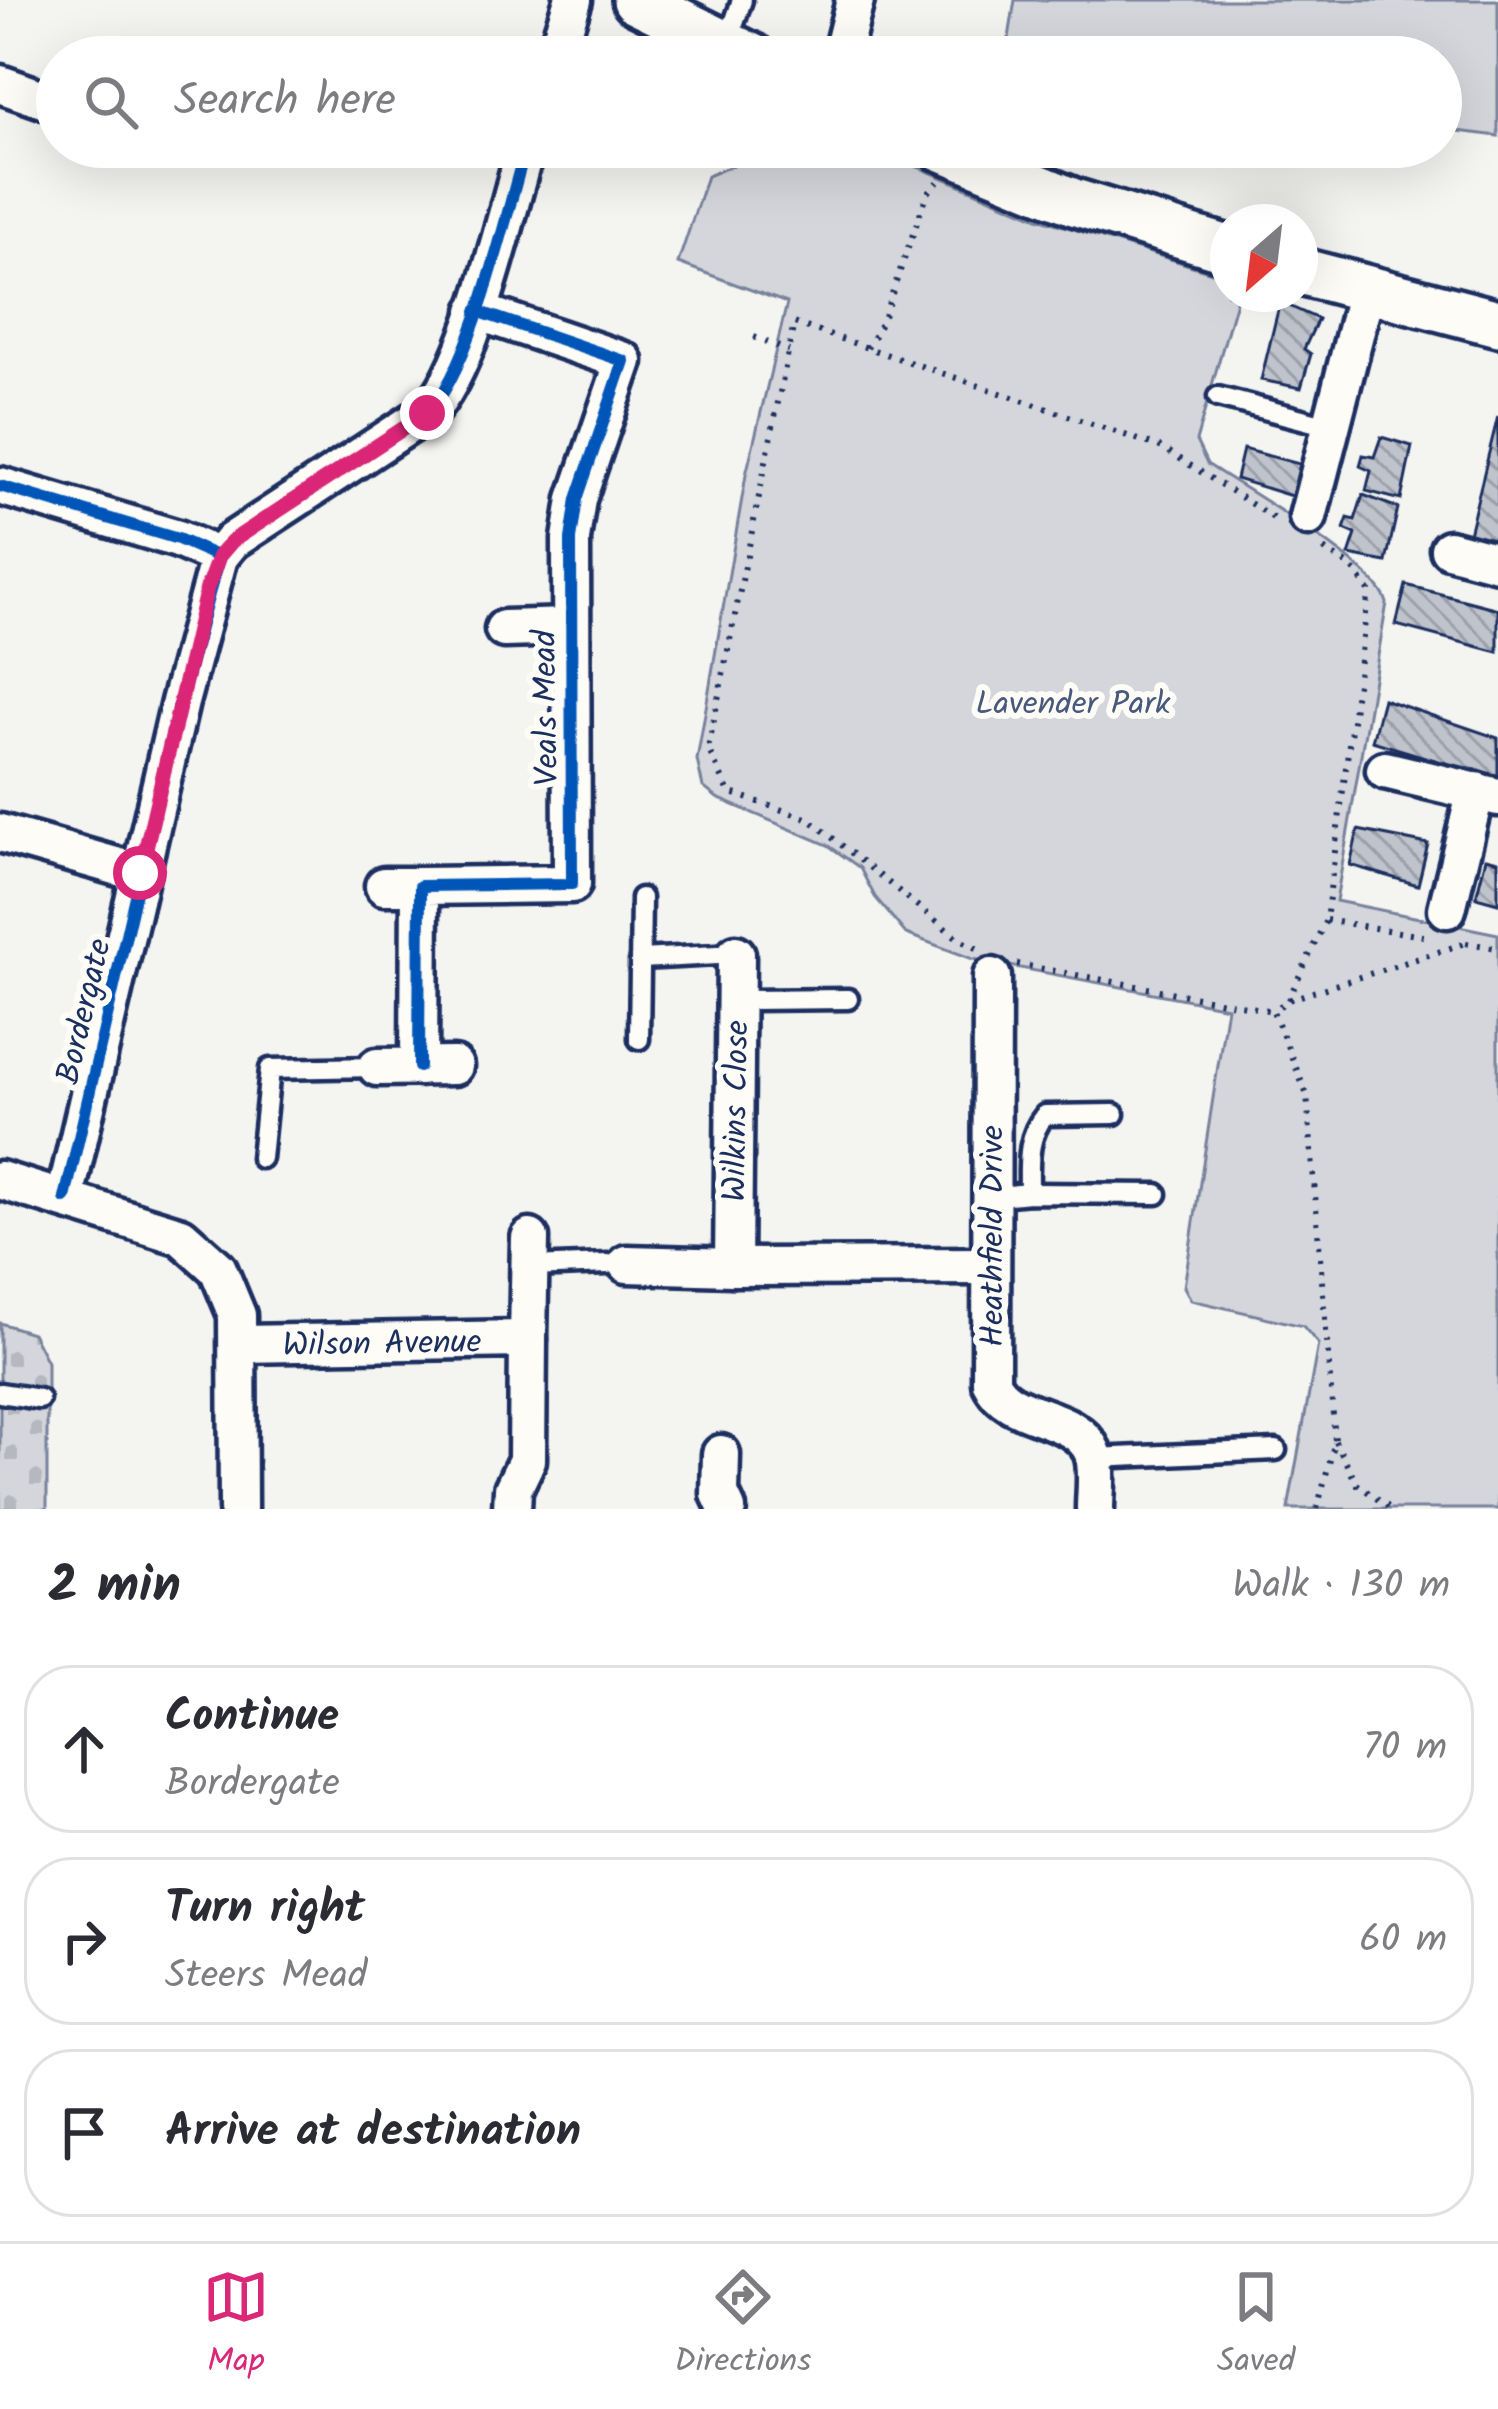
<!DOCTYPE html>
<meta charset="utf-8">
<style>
:root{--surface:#fff;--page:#f2f2f3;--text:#2b2b33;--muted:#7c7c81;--line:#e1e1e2;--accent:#db2777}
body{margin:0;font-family:Kalam,sans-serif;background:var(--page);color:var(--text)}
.compass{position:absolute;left:1210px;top:204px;width:108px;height:108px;border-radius:50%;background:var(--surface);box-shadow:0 12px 48px #0002;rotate:208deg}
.stop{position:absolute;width:36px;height:36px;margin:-27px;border:9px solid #db2777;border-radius:50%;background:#fff}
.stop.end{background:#db2777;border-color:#fff;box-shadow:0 3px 12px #0008}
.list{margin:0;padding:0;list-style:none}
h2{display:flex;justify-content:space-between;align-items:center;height:156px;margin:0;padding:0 48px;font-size:51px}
h2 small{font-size:39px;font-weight:400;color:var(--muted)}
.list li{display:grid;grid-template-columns:78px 1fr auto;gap:36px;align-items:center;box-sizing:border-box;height:168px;margin:0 24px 24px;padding:0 24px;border:3px solid var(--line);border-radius:48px}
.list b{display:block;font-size:45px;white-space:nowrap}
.list p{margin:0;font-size:39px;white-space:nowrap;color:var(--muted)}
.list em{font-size:39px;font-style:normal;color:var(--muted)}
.icon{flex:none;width:66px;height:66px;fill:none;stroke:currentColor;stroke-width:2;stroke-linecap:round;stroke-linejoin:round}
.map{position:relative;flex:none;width:1498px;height:1509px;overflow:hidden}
.search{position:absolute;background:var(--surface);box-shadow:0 12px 48px #0002;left:36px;right:36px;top:36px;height:132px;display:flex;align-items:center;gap:30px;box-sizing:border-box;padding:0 42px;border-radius:66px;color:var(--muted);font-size:45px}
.sheet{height:732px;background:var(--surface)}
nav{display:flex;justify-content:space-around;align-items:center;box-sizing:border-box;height:168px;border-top:3px solid var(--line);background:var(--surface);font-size:33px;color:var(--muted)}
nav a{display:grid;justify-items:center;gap:6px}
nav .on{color:var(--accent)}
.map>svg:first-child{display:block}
.cemetery{fill:url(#cemetery-stones);stroke:#78829c;stroke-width:3}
.park{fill:#d4d6db;stroke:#78829c;stroke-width:3}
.building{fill:url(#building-back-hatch);stroke:#1b2f5e;stroke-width:3}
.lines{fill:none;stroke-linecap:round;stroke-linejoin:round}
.service-casing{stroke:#1b2f5e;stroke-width:27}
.minor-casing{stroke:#1b2f5e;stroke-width:45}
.tertiary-casing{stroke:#1b2f5e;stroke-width:54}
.path{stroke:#1b2f5e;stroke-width:6;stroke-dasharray:3 9;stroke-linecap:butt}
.service{stroke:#fdfcf7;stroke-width:18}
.minor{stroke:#fdfcf7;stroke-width:36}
.tertiary{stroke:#fdfcf7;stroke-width:45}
.cycleway-casing{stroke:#fdfcf7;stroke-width:20}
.cycleway{stroke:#0057b8;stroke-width:12}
.route{stroke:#db2777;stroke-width:15}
.labels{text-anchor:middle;stroke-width:12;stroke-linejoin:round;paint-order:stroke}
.park-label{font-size:33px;fill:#49597d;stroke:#fdfcf7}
.street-label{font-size:33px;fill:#1b2f5e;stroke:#fdfcf7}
</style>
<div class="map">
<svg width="1498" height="1509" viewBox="0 0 1498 1509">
<defs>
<pattern id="cemetery-stones" width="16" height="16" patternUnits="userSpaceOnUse" patternTransform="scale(3)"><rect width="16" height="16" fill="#d4d6db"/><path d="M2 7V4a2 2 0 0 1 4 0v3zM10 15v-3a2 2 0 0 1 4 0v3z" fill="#b5b8be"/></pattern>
<pattern id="building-back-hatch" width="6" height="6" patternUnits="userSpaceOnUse" patternTransform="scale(3)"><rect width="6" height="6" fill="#bfc3cc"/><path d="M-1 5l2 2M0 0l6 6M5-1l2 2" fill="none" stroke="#9a9fa9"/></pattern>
</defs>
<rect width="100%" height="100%" fill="#f4f4f1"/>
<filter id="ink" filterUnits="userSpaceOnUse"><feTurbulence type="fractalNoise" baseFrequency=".00833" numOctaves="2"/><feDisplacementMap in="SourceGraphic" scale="24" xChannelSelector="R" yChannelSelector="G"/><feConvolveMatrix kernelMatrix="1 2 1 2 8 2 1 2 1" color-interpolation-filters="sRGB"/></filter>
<g filter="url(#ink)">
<path class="cemetery" d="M0,1323L32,1333L47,1362V1509H0Z"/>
<g class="park">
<path d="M1015,0H1498V136L1441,129V57H1006Z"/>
<path d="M776,147H871L1038,218L1228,277V294H1238L1196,441L1207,464C1245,489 1378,566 1387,603L1336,901L1498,934V1509H1288L1318,1344L1303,1326L1191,1300L1184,1287L1227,1007L973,959L906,934L875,897L860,868L828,845L717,798L703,787L697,760L746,475L787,303L678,263L707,176Z"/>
</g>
<g class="building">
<path d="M1280,302L1318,319L1304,349L1311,354L1301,388L1261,380Z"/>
<path d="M1498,416V555L1466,546Z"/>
<path d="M1381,437L1412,446L1401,500L1366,491L1371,471L1360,466L1363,455L1374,457Z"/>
<path d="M1243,449L1307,466L1298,498L1236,479Z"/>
<path d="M1363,495L1398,508L1386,562L1349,555L1356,534L1344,529L1348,518L1355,520Z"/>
<path d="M1406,585L1498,609V652L1396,625Z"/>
<path d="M1383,699L1498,738V779L1372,741Z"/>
<path d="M1358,830L1428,844L1418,885L1350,865Z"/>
<path d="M1486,858L1498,861V903L1476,897Z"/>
</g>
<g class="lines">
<g class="service-casing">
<g id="service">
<path d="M727,44L742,0"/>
<path d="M1218,397L1329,426"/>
<path d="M640,959L736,954"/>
<path d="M735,1000L848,999"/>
<path d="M639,1039L641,898"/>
<path d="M261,1158L270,1069L377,1067"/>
<path d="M1029,1193C1029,1165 1026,1137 1045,1115L1114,1114"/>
<path d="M990,1197L1029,1193L1157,1194"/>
<path d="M531,1267L608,1264"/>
<path d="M0,1393L39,1399"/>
<path d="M1095,1458L1276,1450"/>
</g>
</g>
<g class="minor-casing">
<g id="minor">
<path d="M555,57L573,0"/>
<path d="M841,57L855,0"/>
<path d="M0,84L57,104"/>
<path d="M0,486L178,539L219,557L232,541L427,413C471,373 507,210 526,147"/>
<path d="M1308,517L1366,291"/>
<path d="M1449,549L1498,562"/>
<path d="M504,629L569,627"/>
<path d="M1385,770L1498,797"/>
<path d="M0,833L140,873"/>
<path d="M384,886H420"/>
<path d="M1447,909L1476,791"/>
<path d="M736,954L733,1267L989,1266"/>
<path d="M992,977L991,1382C1008,1421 1074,1412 1092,1451C1099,1467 1095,1491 1095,1509"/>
<path d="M377,1067L454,1066"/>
<path d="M419,1067L420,886L572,884L571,539L577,499L624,361L477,311"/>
<path d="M0,1180L181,1236L218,1269L237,1315L238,1509"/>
<path d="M65,1198L180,702L219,557"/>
<path d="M627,1264L733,1267"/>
<path d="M528,1339L530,1238"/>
<path id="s1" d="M238,1344L528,1339L527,1460L513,1489L512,1509"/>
<path d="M721,1454L720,1494L727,1509"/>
</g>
</g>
<g class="tertiary-casing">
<g id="tertiary">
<path d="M636,0L752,57"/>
<path d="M940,147L1074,202L1228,249"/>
<path d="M1300,271L1498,323"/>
</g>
</g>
<g class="path">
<path d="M754,337L789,351"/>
<path d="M867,348L882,322L927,194L938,182"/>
<path d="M1326,920L1429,937"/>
<path d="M1466,943L1498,948"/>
<path d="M977,948L960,940L809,819L729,792L708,749L794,323L1163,448L1275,519"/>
<path d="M1017,964L1273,1011"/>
<path d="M1288,1000L1326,920L1369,591L1352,567L1317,545"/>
<path d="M1335,1441L1357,1484L1391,1509"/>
<path d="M1317,1509L1335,1441L1307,1095L1273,1011L1288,1000L1466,943"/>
</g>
<use href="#service" class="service"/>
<use href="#minor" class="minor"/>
<use href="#tertiary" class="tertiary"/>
<g class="cycleway-casing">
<g id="cycleway">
<path d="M0,486L178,539L219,557L232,541L427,413C471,373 507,210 526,147"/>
<path d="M419,1067L420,886L572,884L571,539L577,499L624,361L477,311"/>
<path d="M65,1198L180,702L219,557"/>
</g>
</g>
<use href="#cycleway" class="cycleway"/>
</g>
</g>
<g class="lines" filter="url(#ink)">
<path class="route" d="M140,873L207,588L219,556L232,541L427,413"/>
</g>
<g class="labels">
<g class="park-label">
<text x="1073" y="714">Lavender Park</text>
</g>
<g class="street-label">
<text transform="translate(544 708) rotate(-91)" y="12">Veals Mead</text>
<text transform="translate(82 1011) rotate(-77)" y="12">Bordergate</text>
<text transform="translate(734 1111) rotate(-89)" y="12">Wilkins Close</text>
<text transform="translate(991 1236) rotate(-90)" y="12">Heathfield Drive</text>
<text dy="12" stroke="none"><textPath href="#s1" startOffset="144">Wilson Avenue</textPath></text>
</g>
</g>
</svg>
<svg class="compass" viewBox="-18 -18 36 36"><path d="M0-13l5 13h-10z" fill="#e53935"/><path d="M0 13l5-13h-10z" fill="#7c7c81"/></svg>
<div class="stop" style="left:140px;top:873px"></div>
<div class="stop end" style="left:427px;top:413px"></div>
<div class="search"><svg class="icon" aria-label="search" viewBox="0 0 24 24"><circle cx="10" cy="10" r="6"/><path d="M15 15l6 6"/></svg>Search here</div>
</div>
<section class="sheet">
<h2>2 min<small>Walk · 130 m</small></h2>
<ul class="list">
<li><svg class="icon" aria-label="ahead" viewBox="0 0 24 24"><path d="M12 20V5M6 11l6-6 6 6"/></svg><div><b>Continue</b><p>Bordergate</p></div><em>70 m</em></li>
<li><svg class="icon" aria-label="right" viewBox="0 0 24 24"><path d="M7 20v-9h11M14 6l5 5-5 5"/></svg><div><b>Turn right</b><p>Steers Mead</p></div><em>60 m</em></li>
<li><svg class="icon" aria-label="arrive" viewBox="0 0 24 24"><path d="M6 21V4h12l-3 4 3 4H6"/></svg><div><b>Arrive at destination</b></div></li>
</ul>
</section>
<nav>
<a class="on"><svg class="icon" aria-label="map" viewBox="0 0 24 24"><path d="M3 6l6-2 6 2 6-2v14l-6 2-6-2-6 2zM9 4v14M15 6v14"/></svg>Map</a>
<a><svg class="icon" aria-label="directions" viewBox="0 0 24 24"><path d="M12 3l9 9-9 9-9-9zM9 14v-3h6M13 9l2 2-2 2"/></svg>Directions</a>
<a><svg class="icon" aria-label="saved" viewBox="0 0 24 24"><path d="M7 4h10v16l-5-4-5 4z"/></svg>Saved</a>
</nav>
